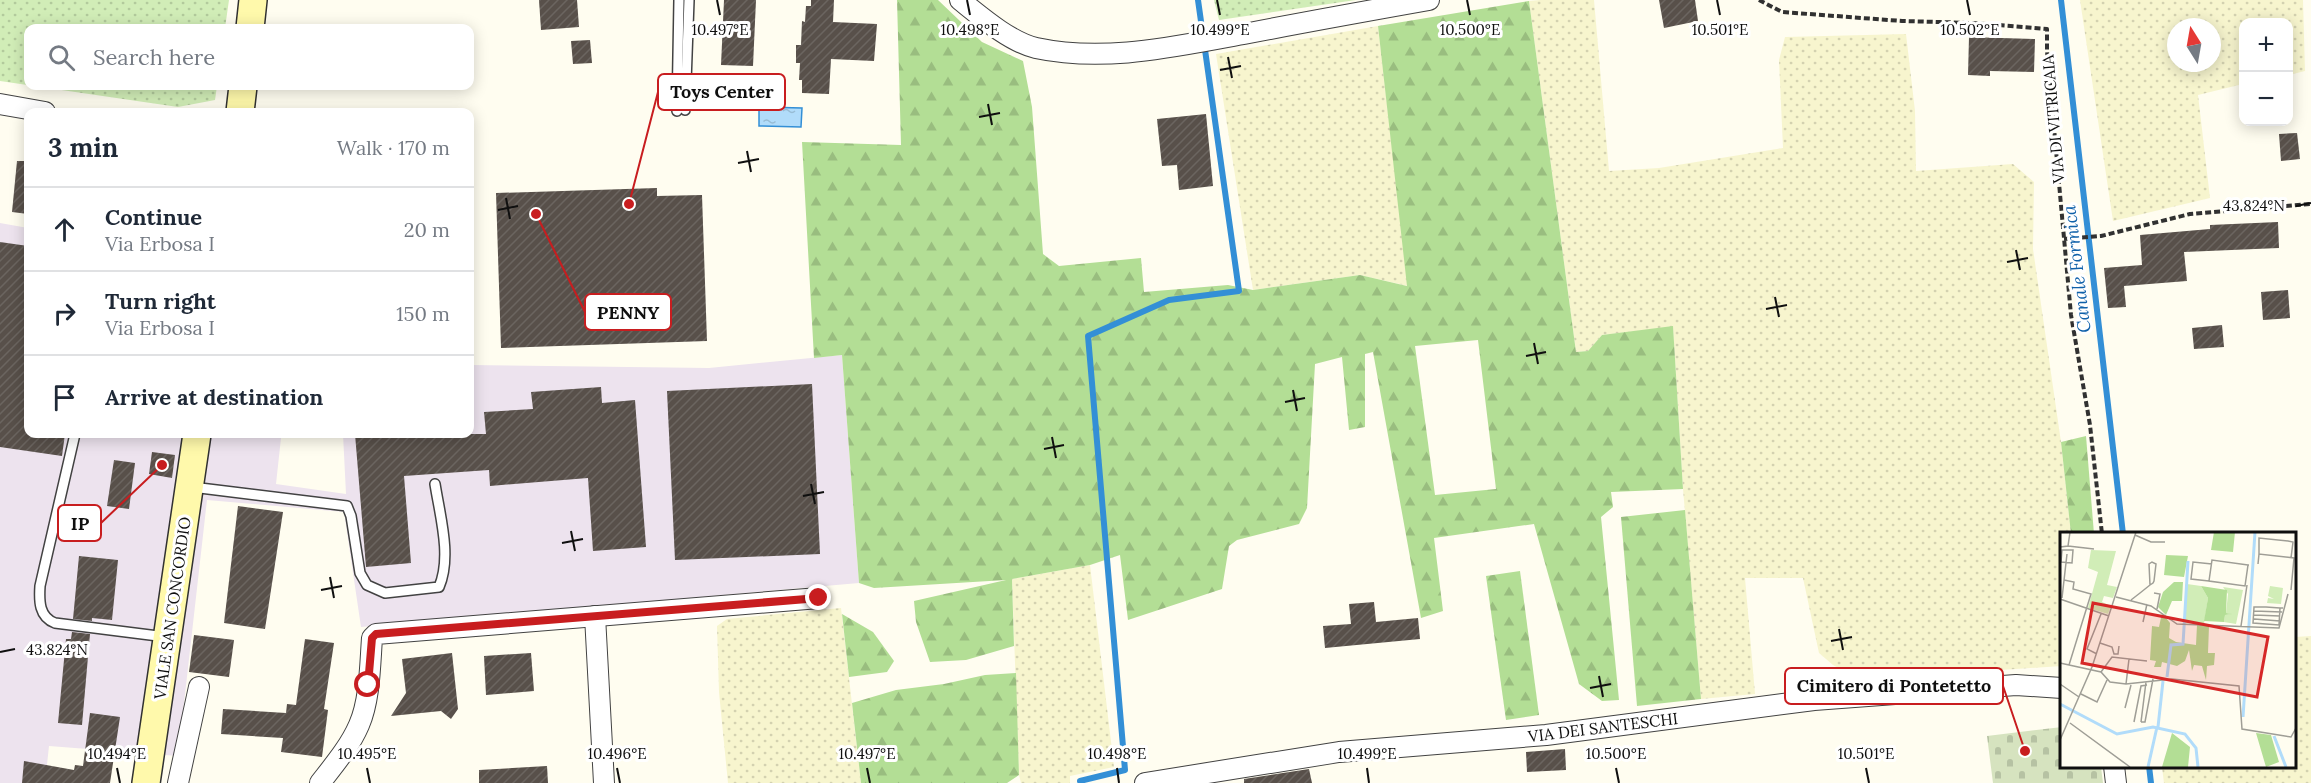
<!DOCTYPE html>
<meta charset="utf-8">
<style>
:root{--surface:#fff;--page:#f6f6f7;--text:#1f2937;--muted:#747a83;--line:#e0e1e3}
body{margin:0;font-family:Lora,serif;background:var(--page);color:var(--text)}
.controls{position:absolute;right:18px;top:18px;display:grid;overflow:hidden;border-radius:12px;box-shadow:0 3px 15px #0003}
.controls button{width:54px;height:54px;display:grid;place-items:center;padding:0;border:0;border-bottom:2px solid var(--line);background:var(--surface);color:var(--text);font:30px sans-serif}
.compass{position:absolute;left:2167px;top:18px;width:54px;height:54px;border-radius:50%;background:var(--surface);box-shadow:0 3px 15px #0003;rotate:349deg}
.stop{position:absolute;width:18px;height:18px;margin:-14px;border:4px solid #c81d1f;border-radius:50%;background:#fff}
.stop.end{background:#c81d1f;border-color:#fff;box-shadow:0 2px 6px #0008}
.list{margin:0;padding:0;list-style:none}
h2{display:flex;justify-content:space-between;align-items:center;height:78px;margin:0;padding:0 24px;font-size:26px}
h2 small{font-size:20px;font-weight:400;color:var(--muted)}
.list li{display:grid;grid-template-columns:39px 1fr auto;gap:18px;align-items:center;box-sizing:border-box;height:84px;padding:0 24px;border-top:2px solid var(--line)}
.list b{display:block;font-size:22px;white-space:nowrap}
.list p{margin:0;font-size:20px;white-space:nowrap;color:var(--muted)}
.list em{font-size:20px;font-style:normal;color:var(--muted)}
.icon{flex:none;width:33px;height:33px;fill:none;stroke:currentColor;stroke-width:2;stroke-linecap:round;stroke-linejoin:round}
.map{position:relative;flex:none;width:2311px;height:783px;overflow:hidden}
.search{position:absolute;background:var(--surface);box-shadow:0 3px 15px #0003;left:24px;top:24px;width:450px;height:66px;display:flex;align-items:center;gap:15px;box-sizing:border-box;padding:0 21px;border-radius:12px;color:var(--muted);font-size:22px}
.panel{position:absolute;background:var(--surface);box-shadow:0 3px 15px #0003;left:24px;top:108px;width:450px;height:330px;border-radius:12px}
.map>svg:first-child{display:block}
.industrial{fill:#ede3ee}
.farmland{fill:url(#farmland-dots);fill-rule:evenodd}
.green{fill:url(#green-dots)}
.forest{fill:url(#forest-firs);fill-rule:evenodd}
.cemetery{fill:url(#cemetery-stones)}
.water{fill:url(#water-ripples);stroke:#338fd6;stroke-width:1.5}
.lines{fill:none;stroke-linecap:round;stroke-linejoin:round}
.stream{stroke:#338fd6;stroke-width:6}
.building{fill:url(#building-hatch)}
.lane-casing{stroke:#424242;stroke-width:12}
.street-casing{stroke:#424242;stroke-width:22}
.secondary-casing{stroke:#313131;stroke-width:30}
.path{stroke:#313131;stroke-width:4;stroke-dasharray:6 3;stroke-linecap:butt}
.lane{stroke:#fff;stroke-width:9}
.street{stroke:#fff;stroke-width:20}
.secondary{stroke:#fff9ab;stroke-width:27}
.route{stroke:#c81d1f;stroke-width:8}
.ticks{fill:none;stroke:#0f0f0f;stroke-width:2}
.labels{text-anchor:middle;stroke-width:6;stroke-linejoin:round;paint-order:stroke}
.street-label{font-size:16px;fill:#0f0f0f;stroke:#fff}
.water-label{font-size:18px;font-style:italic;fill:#0f60a9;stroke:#fff}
.inset-river{fill:none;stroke:#b1dcfa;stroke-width:3}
.inset-road{fill:none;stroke:#9f9e96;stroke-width:1.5}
.view{fill:#d62828;fill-opacity:0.15;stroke:#d62828;stroke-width:3}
.inset-edge{fill:none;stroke:#0f0f0f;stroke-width:3}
.ticks-label{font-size:15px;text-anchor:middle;fill:#0f0f0f;stroke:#fff;stroke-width:6;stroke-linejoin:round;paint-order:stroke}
.leader{fill:none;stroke:#c81d1f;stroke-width:2}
.callout-dot{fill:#c81d1f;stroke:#fff;stroke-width:2}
.callout{fill:#fff;stroke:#c81d1f;stroke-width:2}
.callout-label{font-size:18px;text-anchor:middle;font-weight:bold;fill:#0f0f0f}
</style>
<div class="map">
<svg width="2311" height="783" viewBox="0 0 2311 783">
<defs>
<pattern id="farmland-dots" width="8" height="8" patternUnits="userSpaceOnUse" patternTransform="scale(1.5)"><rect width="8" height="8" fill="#f7f5ce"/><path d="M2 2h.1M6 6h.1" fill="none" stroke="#d3d1b0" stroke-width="1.8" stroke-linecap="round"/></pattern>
<pattern id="green-dots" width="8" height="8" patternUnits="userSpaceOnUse" patternTransform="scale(1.5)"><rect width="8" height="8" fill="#d1edb7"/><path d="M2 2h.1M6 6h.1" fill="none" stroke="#b2ca9c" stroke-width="1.8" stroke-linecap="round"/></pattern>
<pattern id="forest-firs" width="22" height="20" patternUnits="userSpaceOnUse" patternTransform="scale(1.5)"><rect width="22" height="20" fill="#b3de95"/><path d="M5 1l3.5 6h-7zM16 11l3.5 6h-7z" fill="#99bd7f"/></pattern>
<pattern id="cemetery-stones" width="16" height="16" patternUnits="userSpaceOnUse" patternTransform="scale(1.5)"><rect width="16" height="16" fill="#d6e3bf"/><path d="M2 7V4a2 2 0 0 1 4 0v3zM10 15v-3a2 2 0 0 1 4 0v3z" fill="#b6c2a3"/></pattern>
<pattern id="water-ripples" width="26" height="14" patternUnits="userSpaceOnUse" patternTransform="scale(1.5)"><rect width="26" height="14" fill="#b1dcfa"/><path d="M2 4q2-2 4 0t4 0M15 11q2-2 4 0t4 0" fill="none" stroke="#97bcd5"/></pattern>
<pattern id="building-hatch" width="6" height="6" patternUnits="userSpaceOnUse" patternTransform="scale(1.5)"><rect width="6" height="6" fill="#58504a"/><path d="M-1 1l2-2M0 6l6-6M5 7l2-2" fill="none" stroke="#6b6560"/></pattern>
</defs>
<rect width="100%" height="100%" fill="#fffdf0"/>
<path class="industrial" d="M0,223L28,228V434H235L281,438L276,484L346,494L343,434H470V365L709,368L842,355L859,583L361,627L344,512L207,500L178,756L49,746L45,783H0Z"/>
<g class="farmland">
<path d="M1540,0H1594L1609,171L1659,168L1783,148L1779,60L1785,37L1906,34L1915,111L1916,171L2013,164L2034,182L2033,249L2061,442L2071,534H2062V666L1897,677L1863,682L1833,665L1819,653L1803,578H1745L1755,694L1701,699L1683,489L1673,327L1602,335L1588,351L1576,352L1529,1Z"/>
<path d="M2080,0H2303L2305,71L2289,75L2288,22H2244L2243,84L2198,95L2210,198L2113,221ZM2176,27H2212V63H2176Z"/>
<path d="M1378,26L1408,286L1360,275L1253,290L1216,54Z"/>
<path d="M1090,565L1114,767L1070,776V783H1021L1019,775L1012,579Z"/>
<path d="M841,608L861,783H728L719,692L717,626L727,619Z"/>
<path d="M2311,636V783H2164L2162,767L2294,766L2295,637Z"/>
</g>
<g class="green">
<path d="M0,0H229L225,28H28V86H217L215,100L178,107L0,81Z"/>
<path d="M1214,0H1356L1219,20Z"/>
</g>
<g class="forest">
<path d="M897,0H938L982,42L1023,61L1032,107L1043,254L1059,266L1141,258L1144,292L1228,285L1253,290L1360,275L1407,286L1378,26L1529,1L1576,352L1588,351L1602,335L1673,326L1683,489L1611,492L1613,507L1601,517L1619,700L1602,701L1579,684L1534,524L1434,538L1443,611L1421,618L1373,352L1365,354V427L1349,430L1342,357L1315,364L1307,508L1299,524L1237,540L1229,546L1222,589L1128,620L1120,555L1090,565L1012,579L1014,646L966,660L930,662L916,622L914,601L1006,580L874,588L859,583L842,355L814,358L802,142L901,145ZM1478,340L1496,489L1435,495L1415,346Z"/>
<path d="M2086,436L2094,534H2071L2061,442Z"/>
<path d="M1685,510L1701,699L1637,706L1621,517Z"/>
<path d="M1520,571L1539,715L1506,720L1486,576Z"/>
<path d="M842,614L873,632L894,661L887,672L849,677Z"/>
<path d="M1016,673L1019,775L1007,783H861L852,703L896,690L944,684L985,675Z"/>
</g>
<path class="cemetery" d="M2062,727V766L2101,767L2103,783H1993L1987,736Z"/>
<path class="water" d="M759,107L802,108L801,127L759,126Z"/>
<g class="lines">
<g class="stream">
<path d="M2061,0L2123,534"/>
<path d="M2149,766L2151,783"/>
<path d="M1080,781L1125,770L1088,336L1169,300L1239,291L1198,0"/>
</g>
</g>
<g class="building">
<path d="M539,0H577L579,27L541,30Z"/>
<path d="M724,0H756L753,66L721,65Z"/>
<path d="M811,0H834L833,22L877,24L874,61L831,59L829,94L802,93V80H799L800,63H796V45H801L802,21L805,22L806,6H811Z"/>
<path d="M1659,0H1695L1698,21L1664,28Z"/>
<path d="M1969,37L2035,39L2034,72L1990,71V76L1968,75Z"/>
<path d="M590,40L592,63L573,64L571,41Z"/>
<path d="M1206,114L1213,186L1179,190L1177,165L1162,166L1157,119Z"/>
<path d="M2297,133L2300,159L2281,161L2279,134Z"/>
<path d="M17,161H28V214L12,212Z"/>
<path d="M657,188V196L702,195L707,341L501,348L496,193Z"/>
<path d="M2278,222L2279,248L2184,252L2187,281L2124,286L2126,307L2108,308L2104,268L2142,265L2140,235L2210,229V225Z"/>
<path d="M0,242L28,246V434H65L62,456L0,447Z"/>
<path d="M2288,290L2290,318L2263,320L2261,292Z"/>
<path d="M2222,325L2224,347L2194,349L2192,328Z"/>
<path d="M812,384L820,554L675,560L667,391Z"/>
<path d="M601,387L602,403L635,400L646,547L593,551L588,478L490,486L489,470L404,476L411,563L366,567L355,434H486L484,412L533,409L531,392Z"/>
<path d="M152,452L175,455L172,478L149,474Z"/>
<path d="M114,460L135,463L129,509L107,506Z"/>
<path d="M238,506L283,512L265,629L224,623Z"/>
<path d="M79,556L118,560L112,620L92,618V621L73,619Z"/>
<path d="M1374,602L1376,622L1418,618L1420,639L1325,648L1323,626L1351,624L1349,604Z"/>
<path d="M72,632L90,634L82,725L58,723L66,639H71Z"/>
<path d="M194,635L234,640L229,677L189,672Z"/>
<path d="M305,639L334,643L324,709L328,710L322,757L281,752L283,738L221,734L223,709L286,713L287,704L296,705Z"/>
<path d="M452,653L458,709L451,719L441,711L391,716L406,693L402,659Z"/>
<path d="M531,653L534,691L486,695L484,656Z"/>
<path d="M90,713L120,717L110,783H22L24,761L74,770L75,765L83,766Z"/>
<path d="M1565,749L1566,770L1527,772L1526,752Z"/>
<path d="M547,766L548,783H479V770Z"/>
<path d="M1309,769L1312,783H1244V779Z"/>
</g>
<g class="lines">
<g class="lane-casing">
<g id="lane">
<path d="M685,110L689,0"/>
<path d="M677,111L679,0"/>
<path d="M75,434L40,586C39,601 39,617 55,623L166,637"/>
<path d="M192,487L347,506L351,516L360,573L367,585L385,593L439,587C452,557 440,516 435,484"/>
</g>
</g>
<g class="street-casing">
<g id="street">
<path d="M960,0C980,16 1010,42 1036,48C1106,63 1176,46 1244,34C1306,22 1367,11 1429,0"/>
<path d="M0,104L45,112"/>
<path d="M595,616L604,783"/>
<path d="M2114,766L2116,783"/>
<path d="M178,783L199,687"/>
<path d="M320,783C334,765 350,746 359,725C370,700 370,665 372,638L376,634L819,598"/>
<path d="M1145,783L1339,752L1546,735L1814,700L2016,685L2062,688"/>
</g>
</g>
<g class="secondary-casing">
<g id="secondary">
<path d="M250,28L253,0"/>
<path d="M240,112L243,86"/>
<path d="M146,783L197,434"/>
</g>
</g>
<g class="path">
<path d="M1759,0L1782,12L1902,21L1973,23L2047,29V51L2071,315L2090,425L2102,534"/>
<path d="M2064,239L2101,236L2190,214L2311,204"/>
</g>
<use href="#lane" class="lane"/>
<use href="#street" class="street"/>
<use href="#secondary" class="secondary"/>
</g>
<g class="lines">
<path class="route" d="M368,685L372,638L376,634L819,598"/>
</g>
<path class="ticks" d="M717,0L720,15M967,0L970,15M1217,0L1220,15M1467,0L1470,15M1717,0L1720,15M1967,0L1970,15M1228,57L1232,78M1220,70L1241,66M988,104L992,125M979,117L1000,113M747,151L751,172M738,163L759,159M506,198L510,219M2296,206L2311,203M498,210L518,206M2016,250L2020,270M2007,262L2028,258M1775,297L1779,317M1766,309L1787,305M1534,343L1538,364M1526,356L1546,352M1293,390L1297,411M1285,402L1305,398M1052,437L1056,458M1044,449L1064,445M811,484L815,504M803,496L824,492M571,531L575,551M562,543L583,539M330,577L334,598M321,590L342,586M1839,629L1843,650M1831,641L1852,637M0,652L15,649M1599,676L1603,697M1590,688L1611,684M117,768L120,783M367,768L370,783M617,768L620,783M867,768L870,783M1117,768L1119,783M1367,768L1369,783M1616,768L1619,783M1866,768L1869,783"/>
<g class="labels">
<g class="street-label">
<text transform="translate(2053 119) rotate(-95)" y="6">VIA DI VITRICAIA</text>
<text transform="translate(172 608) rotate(-82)" y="6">VIALE SAN CONCORDIO</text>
<text transform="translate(1603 727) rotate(-7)" y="6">VIA DEI SANTESCHI</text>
</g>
<g class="water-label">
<text transform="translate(2077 269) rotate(-97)" y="6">Canale Formica</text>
</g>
</g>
<g transform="translate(2060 532)">
<rect width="236" height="236" fill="#fffdf0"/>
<path d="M31,18L56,19L47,53L57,55L53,66L44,64L42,70L51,74L48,82L28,76L38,40L28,36ZM127,52L141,54L148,66L144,92L125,91ZM210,54L223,56L221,72L207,71L208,66L214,67L208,64ZM163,55L183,58L176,92L164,90L165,83L171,82L166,81L168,62Z" fill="#d1edb7"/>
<path d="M154,0H175L173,20L151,18ZM106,23L128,24L124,45L104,43ZM114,50H123L122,69H112L106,83L98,75L103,60ZM141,54L167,58L166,81L172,82L165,83L164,90L144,89L148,66ZM102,81L110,91L109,106L116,110L136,113L137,93L149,94L148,121H155L154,133L147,134L146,148L142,134L134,133L132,139L129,118L125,129L117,134L102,130L101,135H94L96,129L90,128L92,94L99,95ZM112,201L130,215L128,235H102ZM196,201L211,203L219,230L206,235Z" fill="#b3de95"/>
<path class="inset-river" d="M107,145L111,113L123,112L128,29M0,172L57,202L93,195L125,202L136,216L138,235M183,185L195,0M98,195L103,149M214,204L226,235M88,235L97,195"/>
<path class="inset-road" d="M75,3L91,10H105M8,14L34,17M0,15L8,14L10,0M2,18H13L12,31L1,30ZM199,22V6L228,9L233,10L231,26M198,32L199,22L234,26L231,58M188,33L185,54L149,49L152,28L188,33H189M4,48L14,50L13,57L31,62L9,133M149,49L131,47L133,30L152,32M94,61L100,62L97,77M56,65L91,74L117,92L219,96L228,62M2,66L7,22M0,67L49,84M71,68L80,61L90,53L93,51L94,49L96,32L92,30L89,32L90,53M220,76L219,93L193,91L194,75H206L220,76H223M194,79L222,80M194,83L220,84M194,87L220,89M83,90L87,72M181,94L187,53M40,111L52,115L54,122H58L59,114M37,122L27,117L41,82M0,131L41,140L50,150L66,152L112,147L179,154L182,197L231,205L236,196M41,140L52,125L87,129M0,152L19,165M66,152L69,127M21,162L37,170L47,148M65,176L71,153M74,190L81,154L87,153M81,190H85L93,147M81,190L86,150M10,191L70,235M0,208L32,135L76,0"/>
<path class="view" d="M33,71L208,105L197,165L22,131Z"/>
<rect width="236" height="236" class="inset-edge"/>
</g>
<g class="ticks-label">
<text x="720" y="35">10.497°E</text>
<text x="970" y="35">10.498°E</text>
<text x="1220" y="35">10.499°E</text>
<text x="1720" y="35">10.501°E</text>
<text x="1970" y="35">10.502°E</text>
<text x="1470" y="35">10.500°E</text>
<text x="2254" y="211">43.824°N</text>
<text x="57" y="655">43.824°N</text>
<text x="117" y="759">10.494°E</text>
<text x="367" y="759">10.495°E</text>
<text x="617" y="759">10.496°E</text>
<text x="867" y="759">10.497°E</text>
<text x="1117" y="759">10.498°E</text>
<text x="1367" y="759">10.499°E</text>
<text x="1616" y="759">10.500°E</text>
<text x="1866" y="759">10.501°E</text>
</g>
<path class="leader" d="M629 204L658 92M536 214L585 312M162 465L101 523M2025 751L2003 686"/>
<g class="callout-dot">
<circle cx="629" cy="204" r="6"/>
<circle cx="536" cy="214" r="6"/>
<circle cx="162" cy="465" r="6"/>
<circle cx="2025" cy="751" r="6"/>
</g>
<g class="callout">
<rect x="658" y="74" width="127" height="36" rx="6"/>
<rect x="585" y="294" width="86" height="36" rx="6"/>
<rect x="58" y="505" width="43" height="36" rx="6"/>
<rect x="1785" y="668" width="218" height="36" rx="6"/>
</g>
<g class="callout-label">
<text x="722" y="98">Toys Center</text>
<text x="628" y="319">PENNY</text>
<text x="80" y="530">IP</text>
<text x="1894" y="692">Cimitero di Pontetetto</text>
</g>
</svg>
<div class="controls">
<button>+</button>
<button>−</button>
</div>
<svg class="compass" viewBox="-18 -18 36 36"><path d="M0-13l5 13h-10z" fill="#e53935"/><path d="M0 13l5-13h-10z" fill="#747a83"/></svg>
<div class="stop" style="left:368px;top:685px"></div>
<div class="stop end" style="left:819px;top:598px"></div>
<div class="search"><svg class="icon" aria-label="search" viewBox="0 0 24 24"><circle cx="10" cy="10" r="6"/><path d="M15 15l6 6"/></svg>Search here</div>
<section class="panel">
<h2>3 min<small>Walk · 170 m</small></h2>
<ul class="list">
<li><svg class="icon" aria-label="ahead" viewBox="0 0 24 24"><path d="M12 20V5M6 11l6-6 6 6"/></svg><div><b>Continue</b><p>Via Erbosa I</p></div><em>20 m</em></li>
<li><svg class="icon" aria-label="right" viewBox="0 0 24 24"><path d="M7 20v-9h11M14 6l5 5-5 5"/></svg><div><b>Turn right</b><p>Via Erbosa I</p></div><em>150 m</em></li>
<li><svg class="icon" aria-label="arrive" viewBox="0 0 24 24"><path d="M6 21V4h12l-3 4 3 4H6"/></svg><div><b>Arrive at destination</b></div></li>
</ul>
</section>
</div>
